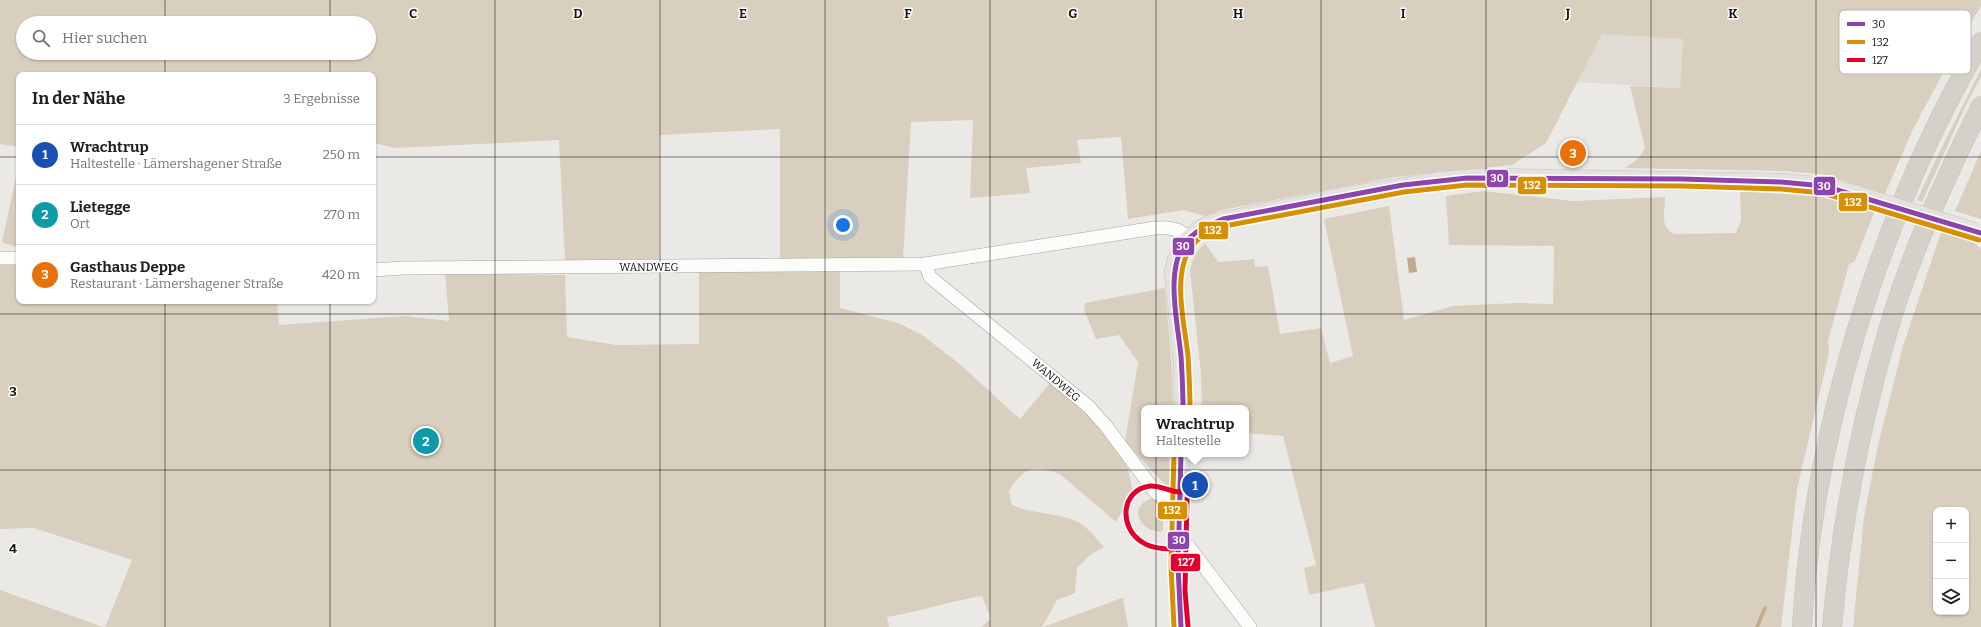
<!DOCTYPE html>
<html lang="de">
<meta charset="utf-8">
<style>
:root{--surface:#fff;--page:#f2f2f2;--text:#202124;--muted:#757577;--line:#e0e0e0;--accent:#5f5e5c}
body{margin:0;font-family:Bitter,serif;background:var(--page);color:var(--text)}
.controls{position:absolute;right:12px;bottom:12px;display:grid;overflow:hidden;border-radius:8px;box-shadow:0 1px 3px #0004}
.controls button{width:36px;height:36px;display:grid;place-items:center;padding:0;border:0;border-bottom:1px solid var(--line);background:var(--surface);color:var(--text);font:20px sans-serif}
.you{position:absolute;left:843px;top:225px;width:14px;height:14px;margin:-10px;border:3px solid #fff;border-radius:50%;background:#1a73e8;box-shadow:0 0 0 6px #1a73e833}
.badge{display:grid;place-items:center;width:26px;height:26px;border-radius:50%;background:var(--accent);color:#fff;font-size:13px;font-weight:700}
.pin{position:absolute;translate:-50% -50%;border:2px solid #fff;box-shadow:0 1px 4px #0006}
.popup{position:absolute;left:1141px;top:405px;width:108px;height:52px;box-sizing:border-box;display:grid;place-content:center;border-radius:8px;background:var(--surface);filter:drop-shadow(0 1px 3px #0005);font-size:13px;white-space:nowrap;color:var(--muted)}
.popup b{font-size:15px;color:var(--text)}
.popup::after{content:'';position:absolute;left:50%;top:100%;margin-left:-8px;border:8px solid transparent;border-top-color:var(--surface)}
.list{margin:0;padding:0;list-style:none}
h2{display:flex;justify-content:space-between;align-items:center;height:52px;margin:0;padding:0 16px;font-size:17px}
h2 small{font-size:13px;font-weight:400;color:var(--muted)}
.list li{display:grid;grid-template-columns:26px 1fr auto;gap:12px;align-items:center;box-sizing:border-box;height:60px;padding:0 16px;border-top:1px solid var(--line)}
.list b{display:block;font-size:15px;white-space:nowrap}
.list p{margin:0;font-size:13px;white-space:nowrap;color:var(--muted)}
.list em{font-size:13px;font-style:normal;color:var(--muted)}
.icon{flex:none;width:22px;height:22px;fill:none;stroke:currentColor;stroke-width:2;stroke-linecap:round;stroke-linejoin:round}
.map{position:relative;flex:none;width:1981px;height:627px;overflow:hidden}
.search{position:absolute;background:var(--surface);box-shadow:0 1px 3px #0004;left:16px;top:16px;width:360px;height:44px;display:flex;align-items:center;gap:10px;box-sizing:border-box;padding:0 14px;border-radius:22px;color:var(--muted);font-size:15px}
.panel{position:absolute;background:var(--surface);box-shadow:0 1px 3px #0004;left:16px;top:72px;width:360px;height:232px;border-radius:8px}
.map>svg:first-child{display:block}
.built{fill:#e0dcd4}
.green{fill:#d9cfbe;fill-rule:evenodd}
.water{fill:#c0ac8b}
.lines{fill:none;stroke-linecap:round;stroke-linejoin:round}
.stream{stroke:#c0ac8b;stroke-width:3.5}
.minor-casing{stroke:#a5a4a2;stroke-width:14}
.major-casing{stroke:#c4c3c2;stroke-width:18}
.highway-casing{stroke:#c4c3c2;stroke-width:20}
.minor{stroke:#fcfcfb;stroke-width:13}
.major{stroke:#e5e1dc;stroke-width:17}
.highway{stroke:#d5d0c8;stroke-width:19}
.major-bridge-casing{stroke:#c4c3c2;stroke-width:18;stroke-linecap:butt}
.major-bridge{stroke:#e5e1dc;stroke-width:17}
.bus-1-casing{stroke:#fff;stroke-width:8}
.bus-2-casing{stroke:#fff;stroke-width:8}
.bus-3-casing{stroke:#fff;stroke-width:8}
.bus-1{stroke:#8e44ad;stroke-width:5}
.bus-2{stroke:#d59003;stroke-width:5}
.bus-3{stroke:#e4002b;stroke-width:5}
.grid{fill:none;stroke:#141312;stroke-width:1;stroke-opacity:0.55}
.labels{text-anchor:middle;stroke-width:3;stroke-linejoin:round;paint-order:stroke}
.street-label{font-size:11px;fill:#141312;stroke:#fff}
.key{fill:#fff;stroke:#b8b8b8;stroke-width:1}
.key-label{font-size:11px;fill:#141312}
.grid-label{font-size:13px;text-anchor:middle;font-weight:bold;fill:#141312;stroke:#fff;stroke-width:3;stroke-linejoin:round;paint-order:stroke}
.line-badge{stroke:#fff;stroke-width:1.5}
.badge-label{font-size:11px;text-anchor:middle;font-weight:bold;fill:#fff}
</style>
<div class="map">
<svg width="1981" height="627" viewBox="0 0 1981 627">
<rect width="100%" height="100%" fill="#ebe9e6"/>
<path class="built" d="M1602,34L1683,38L1680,88L1576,82Z"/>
<g class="green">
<path d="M0,0H1981V6L1968,27L1913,129L1885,194L1821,174L1782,171L1625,168L1639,158L1645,148L1630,86L1680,88L1683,39L1602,34L1546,143L1512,165L1395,177L1222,210L1205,216L1183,210L1128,219L1121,137L1077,140L1081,163L1026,168L1030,193L970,198L973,120L911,122L903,259L780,260V129L659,135V261H565L559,140L396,148L373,143V75H19V147L0,144ZM23,23H369V53H23Z"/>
<path d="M1981,69V77L1965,107L1922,202L1917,200L1937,157Z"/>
<path d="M1981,151V219L1955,211Z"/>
<path d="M19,163V248L2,242Z"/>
<path d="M1483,191L1573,201L1665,197C1665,213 1659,228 1675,234L1736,233L1741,220L1740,191L1829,197L1875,210L1855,261L1849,264L1828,341L1829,353L1797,489L1781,627H1375L1364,583L1309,595L1304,568L1316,565L1283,436L1246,433V408H1202L1201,374L1190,270C1193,258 1196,251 1205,243L1218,262L1254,259L1255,267L1268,266L1280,334L1321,328L1330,363L1353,356L1324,219L1389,206L1404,320L1453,306L1517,303L1553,304L1554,246L1449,245L1446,196Z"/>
<path d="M1941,232L1971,240L1981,249V627H1853L1864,517L1878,445L1903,346ZM1936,510H1966V612H1936Z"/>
<path d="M0,263H19V301H277L279,325L405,316L449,321L445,273L565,275L567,337L616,345L699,344V270L840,269V308L898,323L921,334L962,366L1020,419L1051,382L1093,421L1126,460L1133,492L1116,522L1060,474C1034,464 1023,468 1009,491L1011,504C1025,513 1056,513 1074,520C1086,525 1096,538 1104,547L1090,555L1077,568L1075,593L1057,600L1042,627H981L991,619L982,596C950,601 919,612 887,617L889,627H105L132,560L34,528L0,529Z"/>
<path d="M1165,288L1172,367L1173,408H1144V454H1171V481L1168,488L1125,442L1138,362L1119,335L1096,339L1084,310L1085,303Z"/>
<path d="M1155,498L1163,505V530L1160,532C1136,530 1128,502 1155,498Z"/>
<path d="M0,590L103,627H0Z"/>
<path d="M1123,598L1128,627H1043L1119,599Z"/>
</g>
<path class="water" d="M1415,257L1417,272L1409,273L1407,258Z"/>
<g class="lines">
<path class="stream" d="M1757,627L1765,608"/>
<g class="minor-casing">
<g id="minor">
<path d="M0,258H19"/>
<path d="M925,264L930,277L1088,406L1106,426L1156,493L1166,498L1180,499"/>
<path d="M373,270L403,268L925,264L1155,228C1169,227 1178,228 1189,238"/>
<path d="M1178,542L1189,547L1250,627"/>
</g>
</g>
<g class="major-casing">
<g id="major">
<path d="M1183,408L1182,361L1173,272L1176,260L1186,242L1198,230L1211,223L1338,197L1443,180L1485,177L1781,182L1824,186L1856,194"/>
<path d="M1181,454L1178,566L1179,610L1181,627"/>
</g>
</g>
<g class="highway-casing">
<g id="highway">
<path d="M1802,627C1813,431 1882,211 1981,42"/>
<path d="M1832,627C1841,525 1860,425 1889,327C1912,250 1946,177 1981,106"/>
</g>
</g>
<use href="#minor" class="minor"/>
<use href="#major" class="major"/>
<use href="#highway" class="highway"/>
<g class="major-bridge-casing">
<path id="major-bridge" d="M1856,194L1974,231"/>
</g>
<use href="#major-bridge" class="major-bridge"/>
<g class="bus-1-casing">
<g id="bus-1">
<path d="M1183,408C1183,391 1182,373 1181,356C1178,323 1163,265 1189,238C1199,229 1211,224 1223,219L1403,185L1467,178L1682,179L1781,182L1824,186L1981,233"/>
<path d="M1181,454L1178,566L1181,627"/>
</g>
</g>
<g class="bus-2-casing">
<g id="bus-2">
<path d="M1190,408C1190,391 1189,373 1188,356C1185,325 1170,270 1194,244C1202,234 1214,230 1225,226L1404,192L1467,185L1682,186L1781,189L1823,193L1979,240"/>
<path d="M1174,627L1171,566L1174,454"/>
</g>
</g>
<g class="bus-3-casing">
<g id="bus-3">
<path d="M1187,499L1185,591L1188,626"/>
<path d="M1178,549C1166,549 1152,549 1142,542C1119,528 1120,490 1150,486C1160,485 1170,492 1180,492"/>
</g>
</g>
<use href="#bus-1" class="bus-1"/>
<use href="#bus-2" class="bus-2"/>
<use href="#bus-3" class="bus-3"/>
</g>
<path class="grid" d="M165,0V23M330,0V23M495,0V627M660,0V627M825,0V627M990,0V627M1156,0V627M1321,0V627M1486,0V627M1651,0V627M1816,0V627M165,53V75M330,53V75M0,157H19M373,157H1981M165,301V627M330,301V627M0,314H1981M0,470H1981"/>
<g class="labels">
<g class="street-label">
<text x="649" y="271">WANDWEG</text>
<text transform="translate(1056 380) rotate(40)" y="4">WANDWEG</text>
</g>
</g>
<rect x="1839" y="10" width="132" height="64" rx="6" class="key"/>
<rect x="1847" y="22" width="18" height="4" fill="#8e44ad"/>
<rect x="1847" y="40" width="18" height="4" fill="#d59003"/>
<rect x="1847" y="58" width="18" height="4" fill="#e4002b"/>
<g class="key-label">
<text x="1872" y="28">30</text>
<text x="1872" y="46">132</text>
<text x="1872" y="64">127</text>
</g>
<g class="grid-label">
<text x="413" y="18">C</text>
<text x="578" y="18">D</text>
<text x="743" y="18">E</text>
<text x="908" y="18">F</text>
<text x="1073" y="18">G</text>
<text x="1238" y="18">H</text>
<text x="1403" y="18">I</text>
<text x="1568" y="18">J</text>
<text x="1733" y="18">K</text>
<text x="13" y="396">3</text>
<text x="13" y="553">4</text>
</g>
<g class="line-badge">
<rect x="1486" y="169" width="23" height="19" rx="4" fill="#8e44ad"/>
<rect x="1517" y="176" width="30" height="19" rx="4" fill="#d59003"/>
<rect x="1813" y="176" width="23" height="20" rx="4" fill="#8e44ad"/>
<rect x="1838" y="192" width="30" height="20" rx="4" fill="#d59003"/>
<rect x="1198" y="221" width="31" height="19" rx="4" fill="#d59003"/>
<rect x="1172" y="237" width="23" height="19" rx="4" fill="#8e44ad"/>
<rect x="1157" y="501" width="31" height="19" rx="4" fill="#d59003"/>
<rect x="1167" y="531" width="23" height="19" rx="4" fill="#8e44ad"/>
<rect x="1170" y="553" width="31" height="19" rx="4" fill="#e4002b"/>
</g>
<g class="badge-label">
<text x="1497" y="182">30</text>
<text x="1532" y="189">132</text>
<text x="1824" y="190">30</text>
<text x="1853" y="206">132</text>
<text x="1213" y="234">132</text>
<text x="1183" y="250">30</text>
<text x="1172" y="514">132</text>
<text x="1179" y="544">30</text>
<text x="1186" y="566">127</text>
</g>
</svg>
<div class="controls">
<button>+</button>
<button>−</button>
<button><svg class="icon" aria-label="layers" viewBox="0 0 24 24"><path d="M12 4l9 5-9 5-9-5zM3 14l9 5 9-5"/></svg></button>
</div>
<div class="you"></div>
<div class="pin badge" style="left:1195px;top:485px;background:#1a4fb4">1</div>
<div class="popup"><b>Wrachtrup</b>Haltestelle</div>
<div class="pin badge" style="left:426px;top:441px;background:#0f9aa8">2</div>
<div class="pin badge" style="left:1573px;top:153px;background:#e8710a">3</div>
<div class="search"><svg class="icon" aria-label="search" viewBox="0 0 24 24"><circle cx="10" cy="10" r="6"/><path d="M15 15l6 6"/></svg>Hier suchen</div>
<section class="panel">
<h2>In der Nähe<small>3 Ergebnisse</small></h2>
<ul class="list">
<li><span class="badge" style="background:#1a4fb4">1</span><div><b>Wrachtrup</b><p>Haltestelle · Lämershagener Straße</p></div><em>250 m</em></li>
<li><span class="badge" style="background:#0f9aa8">2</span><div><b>Lietegge</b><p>Ort</p></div><em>270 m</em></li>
<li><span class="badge" style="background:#e8710a">3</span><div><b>Gasthaus Deppe</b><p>Restaurant · Lämershagener Straße</p></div><em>420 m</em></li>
</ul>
</section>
</div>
